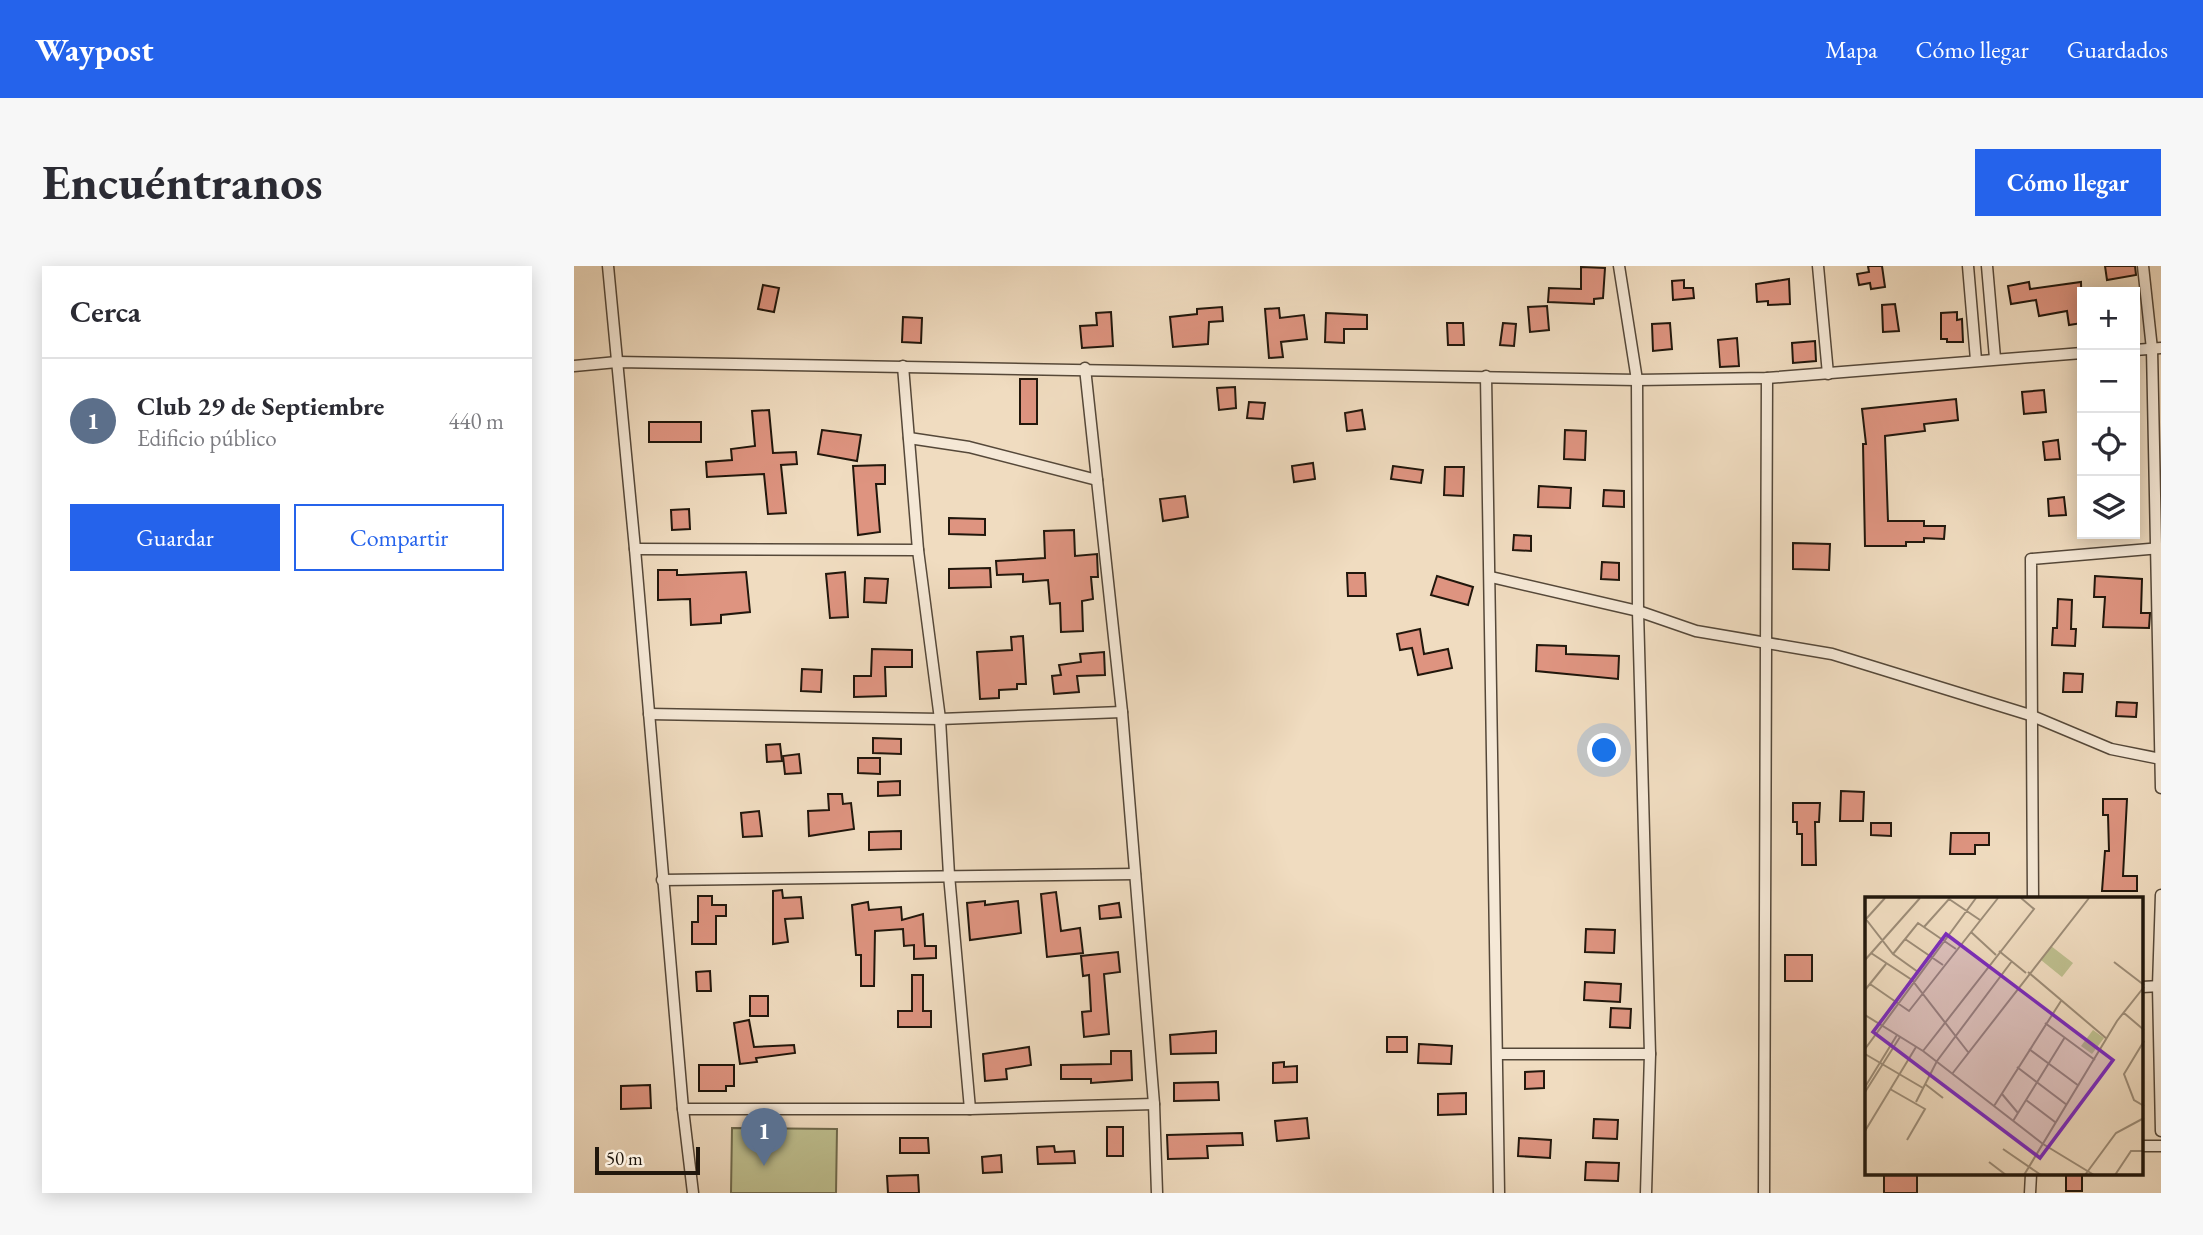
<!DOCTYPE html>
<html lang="es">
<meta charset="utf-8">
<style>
:root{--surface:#fff;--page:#f7f7f7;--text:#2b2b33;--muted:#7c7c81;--line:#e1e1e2;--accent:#2563eb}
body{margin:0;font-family:"EB Garamond",serif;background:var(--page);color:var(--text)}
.controls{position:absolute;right:21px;top:21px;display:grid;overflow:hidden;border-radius:0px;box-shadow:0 4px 18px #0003}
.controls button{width:63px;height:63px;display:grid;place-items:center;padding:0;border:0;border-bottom:2px solid var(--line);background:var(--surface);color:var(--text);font:35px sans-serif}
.scale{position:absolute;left:21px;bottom:18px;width:105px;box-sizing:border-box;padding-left:7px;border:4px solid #21170c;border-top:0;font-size:19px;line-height:24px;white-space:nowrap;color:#21170c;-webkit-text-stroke:5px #f5e8d6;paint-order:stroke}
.you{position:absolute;left:1031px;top:485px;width:24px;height:24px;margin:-18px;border:5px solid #fff;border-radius:50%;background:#1a73e8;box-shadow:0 0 0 10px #1a73e833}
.badge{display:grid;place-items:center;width:46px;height:46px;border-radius:50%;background:var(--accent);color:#fff;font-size:23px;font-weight:700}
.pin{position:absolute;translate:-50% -58px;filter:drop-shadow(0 2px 4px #0008)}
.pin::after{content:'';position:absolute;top:37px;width:24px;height:21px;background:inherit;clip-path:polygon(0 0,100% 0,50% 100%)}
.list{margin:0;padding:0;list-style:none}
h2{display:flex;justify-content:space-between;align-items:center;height:91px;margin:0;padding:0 28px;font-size:30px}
h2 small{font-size:23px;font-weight:400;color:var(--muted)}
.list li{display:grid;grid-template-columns:46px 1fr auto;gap:21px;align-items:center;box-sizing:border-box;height:126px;padding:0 28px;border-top:2px solid var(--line)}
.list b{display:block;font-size:26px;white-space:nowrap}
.list p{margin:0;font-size:23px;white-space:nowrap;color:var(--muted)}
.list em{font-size:23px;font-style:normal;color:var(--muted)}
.actions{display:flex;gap:14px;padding:21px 28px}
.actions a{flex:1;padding:16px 0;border:2px solid var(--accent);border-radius:0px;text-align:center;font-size:24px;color:var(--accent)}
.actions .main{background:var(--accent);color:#fff}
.icon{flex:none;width:38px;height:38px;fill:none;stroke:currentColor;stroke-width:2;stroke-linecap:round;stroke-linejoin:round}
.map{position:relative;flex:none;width:1587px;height:927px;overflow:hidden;border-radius:0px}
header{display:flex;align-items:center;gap:42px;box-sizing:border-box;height:98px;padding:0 35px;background:var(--accent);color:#fff}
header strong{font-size:33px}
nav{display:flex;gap:38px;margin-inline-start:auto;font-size:24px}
.intro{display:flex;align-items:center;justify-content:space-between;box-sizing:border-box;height:168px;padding:0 42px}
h1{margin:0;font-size:49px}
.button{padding:18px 32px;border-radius:0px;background:var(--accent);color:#fff;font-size:24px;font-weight:700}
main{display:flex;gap:42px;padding:0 42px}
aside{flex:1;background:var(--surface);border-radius:0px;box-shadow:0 4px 18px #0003}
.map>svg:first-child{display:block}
.green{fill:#bebf8f;stroke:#706b4e;stroke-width:2}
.building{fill:#de9480;stroke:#21170c;stroke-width:2}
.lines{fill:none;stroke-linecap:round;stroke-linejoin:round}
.street-casing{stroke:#554839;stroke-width:13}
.street{stroke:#f5e8d6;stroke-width:10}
.inset-road{fill:none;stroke:#9d8d78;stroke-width:2}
.view{fill:#7b2cbf;fill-opacity:0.15;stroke:#7b2cbf;stroke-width:3.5}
.inset-edge{fill:none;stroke:#21170c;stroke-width:3.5}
</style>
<header>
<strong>Waypost</strong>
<nav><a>Mapa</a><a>Cómo llegar</a><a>Guardados</a></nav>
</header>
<div class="intro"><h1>Encuéntranos</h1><a class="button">Cómo llegar</a></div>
<main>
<aside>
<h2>Cerca<small></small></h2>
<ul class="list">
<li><span class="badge" style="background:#5c6f8a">1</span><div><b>Club 29 de Septiembre</b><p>Edificio público</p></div><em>440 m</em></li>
</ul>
<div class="actions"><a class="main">Guardar</a><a>Compartir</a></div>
</aside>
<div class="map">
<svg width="1587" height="927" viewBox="0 0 1587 927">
<rect width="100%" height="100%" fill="#f0dcc0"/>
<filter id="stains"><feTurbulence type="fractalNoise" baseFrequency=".00286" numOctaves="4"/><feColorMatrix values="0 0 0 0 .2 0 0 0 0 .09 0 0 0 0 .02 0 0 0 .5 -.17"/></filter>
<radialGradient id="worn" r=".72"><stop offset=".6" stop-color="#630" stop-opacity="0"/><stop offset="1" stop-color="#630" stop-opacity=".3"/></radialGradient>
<path class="green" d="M158,862L263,863L262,927H157Z"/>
<g class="building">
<path d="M1294,0H1308L1311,21L1297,23L1296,17L1285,19L1283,8L1295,6Z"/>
<path d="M1531,0H1561L1562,9L1533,14Z"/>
<path d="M1007,1L1031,2L1029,32L1020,33V38L974,36L975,22L1007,23Z"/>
<path d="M1215,13L1216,38L1194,39V35L1183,36L1182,18Z"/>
<path d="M1110,14V22H1119L1120,32L1099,34L1098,15Z"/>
<path d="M1455,16L1456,23L1507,16L1508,57L1495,59L1493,45L1465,50L1462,34L1437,38L1434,20Z"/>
<path d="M189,19L205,22L200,46L184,43Z"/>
<path d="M1321,38L1325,65L1309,66L1308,39Z"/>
<path d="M973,40L975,64L956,66L954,41Z"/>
<path d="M648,41L649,55L635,56L634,78L599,81L596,51L623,48V43Z"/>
<path d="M705,42L706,52L730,49L733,73L707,76L709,91L695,92L691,43Z"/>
<path d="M537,46L539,80L508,82L506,60L523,59L522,47Z"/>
<path d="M1383,46V54L1388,53L1389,76H1373V73H1367V47Z"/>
<path d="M752,47L793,49V63H770V77L751,76Z"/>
<path d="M329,51L348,52L347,77L328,76Z"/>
<path d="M873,57H889L890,79H874Z"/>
<path d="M929,57L942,58L940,80L926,79Z"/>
<path d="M1096,57L1098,83L1079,85L1078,58Z"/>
<path d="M1163,72L1165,100L1146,101L1144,74Z"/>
<path d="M1241,75L1242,95L1219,97L1218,77Z"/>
<rect x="446" y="113" width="17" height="45"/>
<path d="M661,121L662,142L645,144L643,122Z"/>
<path d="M1470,124L1472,146L1450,148L1448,126Z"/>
<path d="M1382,133L1384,154L1350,158L1351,165L1311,170L1314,255H1350V260H1371L1370,273L1350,272V276H1332V280H1291L1289,178H1292L1288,143Z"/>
<path d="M675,136L691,137L689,153L673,152Z"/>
<path d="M195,144L199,187L222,186L223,198L207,199L212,247L194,248L190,208L133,211L132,196L158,194L157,183L181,180L178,145Z"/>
<path d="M788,144L791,163L773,165L771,147Z"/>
<rect x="75" y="156" width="52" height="20"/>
<path d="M248,164L287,169L283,195L244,188Z"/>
<path d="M991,164L1012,165L1011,194L990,193Z"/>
<path d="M1484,174L1486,193L1471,194L1469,176Z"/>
<path d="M739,197L741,213L720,216L718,200Z"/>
<path d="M311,199V218H302L306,266L284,269L279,200Z"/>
<path d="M819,200L849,204L847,217L817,213Z"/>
<path d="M871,201H890L889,230L870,229Z"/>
<path d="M965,220L997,222L996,242L964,241Z"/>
<path d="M1030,224L1050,225V241L1029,240Z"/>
<path d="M611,230L614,251L589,255L586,233Z"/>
<path d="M1490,231L1492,249L1475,250L1474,233Z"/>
<path d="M115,243L116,263L98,264L97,244Z"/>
<path d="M375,252L411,253V269L375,268Z"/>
<path d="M500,264L501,290L523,288L524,311H517L519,333L508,335L509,365L487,366L486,337L476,338L474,314L449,316V308L423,309L422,295L471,292L470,265Z"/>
<path d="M940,269L957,270V285L939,284Z"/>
<path d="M1219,277L1256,278L1255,304L1219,303Z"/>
<path d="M1028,296L1045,297V314L1027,313Z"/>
<path d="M416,302L417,321L375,322V303Z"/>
<path d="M84,304H103V309H108L172,306L176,346L147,349V357L117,359L116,333L84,334Z"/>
<path d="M271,306L274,351L256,352L252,308Z"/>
<path d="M773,307H791L792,330H774Z"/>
<path d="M863,310L899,321L894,339L857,329Z"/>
<path d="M1521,310L1568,313L1567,347H1576L1575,362L1529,361L1531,331H1520Z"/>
<path d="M291,312L314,313L312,337L290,336Z"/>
<path d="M1484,333L1498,334L1497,363H1502L1501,380L1478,379L1479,362H1483Z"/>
<path d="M846,363L850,388L874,383L878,402L844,409L838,382L826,384L823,368Z"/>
<path d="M449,370L452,418H443V423L425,424V432L406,433L403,386L438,384L437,371Z"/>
<path d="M963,379L992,380V388L1045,390L1044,413L962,405Z"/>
<path d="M298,383L338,384V401H311L312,430L280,431V410H297Z"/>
<path d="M530,386L531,409L503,410L505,426L480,428L478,410L487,409L485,399L507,396L506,388Z"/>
<path d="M228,403L248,404L247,426L227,425Z"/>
<path d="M1490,407L1509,408L1508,426H1489Z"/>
<path d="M1543,436L1563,437L1562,451L1542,450Z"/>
<path d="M299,472L327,473V488L299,487Z"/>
<path d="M206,478L208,495L193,496L192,479Z"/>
<path d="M225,488L227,507L211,508L209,490Z"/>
<path d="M284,492H306V508L284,507Z"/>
<path d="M326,515V529L304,530V516Z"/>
<path d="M1267,525L1290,526L1289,555H1266Z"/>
<path d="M254,528H268L269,538L277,537L280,563L235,570L234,545L255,544Z"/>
<path d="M1529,533H1553L1549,610H1563V625H1528L1531,585H1535L1534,549H1529Z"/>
<path d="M1219,537H1246L1245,556H1241L1242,599H1228V568H1223V556H1219Z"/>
<path d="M185,545L188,570L169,571L167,547Z"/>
<path d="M1297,557H1317V570L1297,569Z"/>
<path d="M327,565V583L295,584V566Z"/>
<path d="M1377,567H1415V579H1401V588H1376Z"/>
<path d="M208,624L209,632L227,631L229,652L211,653L214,676L199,678V625Z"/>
<path d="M482,626L487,665L506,662L509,687L473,691L467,628Z"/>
<path d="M124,630H138V639H152V650H142V678H118V656H124Z"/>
<path d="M411,635V639L444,635L447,667L396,674L393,637Z"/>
<path d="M294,636L295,644L327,641L328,654L349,648L351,680H362V692L340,693V679L330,680L329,663L301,665L300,720H287V689H282L278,639Z"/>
<path d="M545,637L547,651L526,653L525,640Z"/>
<path d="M1012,663L1041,664L1040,687L1011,686Z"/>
<path d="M544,686L546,706L530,708L535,768L510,771L508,746L517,745L515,709L509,710L507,690Z"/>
<rect x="1211" y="689" width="27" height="26"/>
<path d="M136,705L137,725H123L122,706Z"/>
<path d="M338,709H349V745H357V761H324V745H338Z"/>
<path d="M1011,716L1047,718L1046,736L1010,734Z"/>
<rect x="176" y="730" width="18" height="20"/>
<path d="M1037,742L1057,743L1056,762L1036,761Z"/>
<path d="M175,754L180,781L220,779L221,787L182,792L183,796L166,798L160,757Z"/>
<path d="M642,765V787L597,788L596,769Z"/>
<rect x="813" y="771" width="20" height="15"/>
<path d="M845,778L878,780L877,798L844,797Z"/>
<path d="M455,781L457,799L432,803L433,813L411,815L409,788Z"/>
<path d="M537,785H557L558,814L517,817V813H487V799L537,798Z"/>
<path d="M710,796V801L723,800V816L699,817V797Z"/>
<path d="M125,799H160V820H152V825H125Z"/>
<path d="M970,805V822L951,823V806Z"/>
<path d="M644,816L645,834L600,835V817Z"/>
<path d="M76,819L77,842L47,843V820Z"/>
<path d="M892,827V848L864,849V828Z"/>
<path d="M733,852L735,872L703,875L701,855Z"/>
<path d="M1020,853L1044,854L1043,873L1019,872Z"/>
<rect x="533" y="861" width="16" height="29"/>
<path d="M668,867L669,879L633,880L634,892L594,893L593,869Z"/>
<path d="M326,872H354L355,887H326Z"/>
<path d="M945,872L977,874L976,892L944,890Z"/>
<path d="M480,880L481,886L500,885L501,897L464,898L463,881Z"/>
<path d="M427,889L428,906L409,907L408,891Z"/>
<path d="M1012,896L1045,897L1044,915L1011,914Z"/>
<rect x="1492" y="908" width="16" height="17"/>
<path d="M344,909L345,927H314L313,910Z"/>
<rect x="1310" y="909" width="33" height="18"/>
</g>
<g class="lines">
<g class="street-casing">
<g id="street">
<path d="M34,0L61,283L109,843L119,927"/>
<path d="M1045,0L1063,114L1064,345L1076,788L1072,927"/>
<path d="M1244,0L1254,108"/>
<path d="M1394,0L1402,94"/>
<path d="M1413,0L1421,92"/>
<path d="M1569,0L1578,83L1587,522"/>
<path d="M1561,84L1587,82"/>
<path d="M0,100L43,96L1063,114L1193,112L1508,87"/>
<path d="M329,100L344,284L366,453L375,609L396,843"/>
<path d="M511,102L548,446L580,838L583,927"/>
<path d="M912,110L925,927"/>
<path d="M335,172L395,181L523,214"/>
<path d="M61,283L344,284"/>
<path d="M917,311L1064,345L1122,365L1258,388L1456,449L1537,483L1587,493"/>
<path d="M75,448L366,453L548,446"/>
<path d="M88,614L561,608"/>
<path d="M1587,629L1584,720L1587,865"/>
<path d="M1459,633L1457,293L1587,282"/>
<path d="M1568,721L1587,720"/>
<path d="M925,788H1076"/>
<path d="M109,843H396L580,838"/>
<path d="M1568,880H1587"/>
<path d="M1190,927L1193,112"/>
<path d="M1456,927L1457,908"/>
</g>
</g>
<use href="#street" class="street"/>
</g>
<g transform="translate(1291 631)">
<rect width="278" height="278" fill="#f0dcc0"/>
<path d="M186,49L208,66L197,80L176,63ZM228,133L239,141L227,157L216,149Z" fill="#bebf8f"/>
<path class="inset-road" d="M0,21L28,57L53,75M1,22L20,1M59,30L84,2L115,23M106,35L131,58M40,42L78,68M134,54L161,76M6,56L47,83L103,155M28,57L53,26L91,52M0,63L55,1M249,65L279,88M163,75L242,142M5,87L44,114L133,1M0,93L21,67M259,116L279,133M0,118L58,154L178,247L229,278M180,126L230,163M279,144L259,177L269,203L279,209M0,152L111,1M164,152L214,189M58,154L169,12L156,1M0,157L58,191M152,170L202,208M87,177L224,1M60,187L78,201M0,190L32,138M25,192L60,212L42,243M0,195L35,140M137,197L153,216M161,203L190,225M51,205L72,164L147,64M129,209L196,104M148,224L200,140M0,234L51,150M138,252L176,278M124,265L141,278M159,278L252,124L279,90M220,278L251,236L279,221M250,278L266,254H279"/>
<path class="view" d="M81,37L248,163L175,261L8,135Z"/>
<rect width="278" height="278" class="inset-edge"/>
</g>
<rect width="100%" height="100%" filter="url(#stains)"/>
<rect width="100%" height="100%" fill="url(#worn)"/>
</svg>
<div class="controls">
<button>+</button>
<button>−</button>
<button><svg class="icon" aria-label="locate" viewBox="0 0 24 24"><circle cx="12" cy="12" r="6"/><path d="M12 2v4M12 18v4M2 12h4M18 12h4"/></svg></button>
<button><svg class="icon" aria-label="layers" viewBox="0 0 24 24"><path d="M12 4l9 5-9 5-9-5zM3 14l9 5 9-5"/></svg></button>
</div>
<div class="scale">50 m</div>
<div class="you"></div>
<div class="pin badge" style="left:190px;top:900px;background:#5c6f8a">1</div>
</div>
</main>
